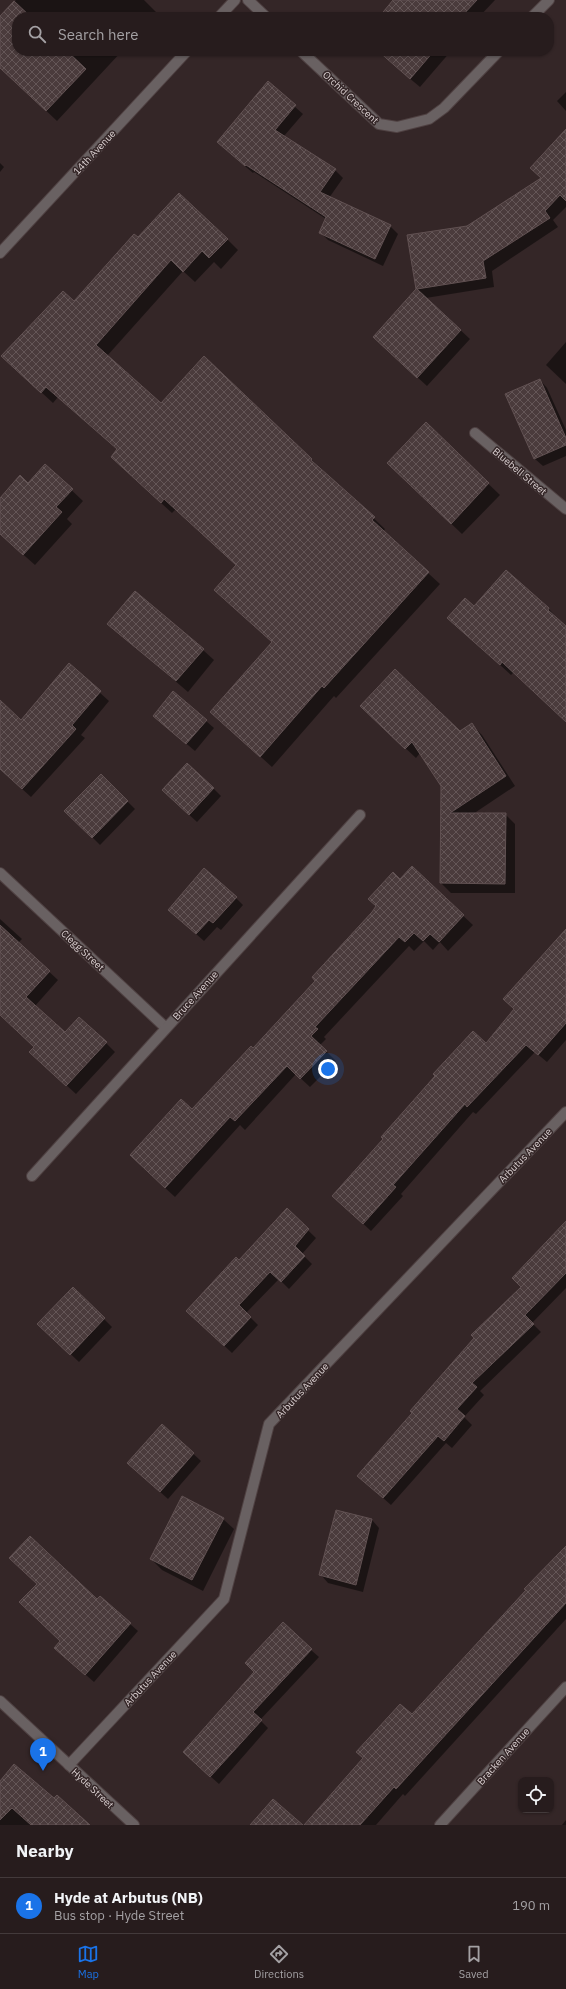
<!DOCTYPE html>
<meta charset="utf-8">
<style>
:root{--surface:#271c1d;--page:#2f2526;--text:#f1f3f6;--muted:#a4a1a4;--line:#433a3b;--accent:#1a73e8}
body{margin:0;font-family:"IBM Plex Sans",sans-serif;background:var(--page);color:var(--text)}
.controls{position:absolute;right:12px;bottom:12px;display:grid;overflow:hidden;border-radius:8px;box-shadow:0 1px 3px #0004}
.controls button{width:36px;height:36px;display:grid;place-items:center;padding:0;border:0;border-bottom:1px solid var(--line);background:var(--surface);color:var(--text);font:20px sans-serif}
.you{position:absolute;left:328px;top:1069px;width:14px;height:14px;margin:-10px;border:3px solid #fff;border-radius:50%;background:#1a73e8;box-shadow:0 0 0 6px #1a73e833}
.badge{display:grid;place-items:center;width:26px;height:26px;border-radius:50%;background:var(--accent);color:#fff;font-size:13px;font-weight:700}
.pin{position:absolute;translate:-50% -33px;filter:drop-shadow(0 1px 2px #0008)}
.pin::after{content:'';position:absolute;top:21px;width:14px;height:12px;background:inherit;clip-path:polygon(0 0,100% 0,50% 100%)}
.list{margin:0;padding:0;list-style:none}
h2{display:flex;justify-content:space-between;align-items:center;height:52px;margin:0;padding:0 16px;font-size:17px}
h2 small{font-size:13px;font-weight:400;color:var(--muted)}
.list li{display:grid;grid-template-columns:26px 1fr auto;gap:12px;align-items:center;box-sizing:border-box;height:56px;padding:0 16px;border-top:1px solid var(--line)}
.list b{display:block;font-size:15px;white-space:nowrap}
.list p{margin:0;font-size:13px;white-space:nowrap;color:var(--muted)}
.list em{font-size:13px;font-style:normal;color:var(--muted)}
.icon{flex:none;width:22px;height:22px;fill:none;stroke:currentColor;stroke-width:2;stroke-linecap:round;stroke-linejoin:round}
.map{position:relative;flex:none;width:566px;height:1825px;overflow:hidden}
.search{position:absolute;background:var(--surface);box-shadow:0 1px 3px #0004;left:12px;right:12px;top:12px;height:44px;display:flex;align-items:center;gap:10px;box-sizing:border-box;padding:0 14px;border-radius:16px;color:var(--muted);font-size:15px}
.sheet{height:108px;background:var(--surface)}
nav{display:flex;justify-content:space-around;align-items:center;box-sizing:border-box;height:56px;border-top:1px solid var(--line);background:var(--surface);font-size:11px;color:var(--muted)}
nav a{display:grid;justify-items:center;gap:2px}
nav .on{color:var(--accent)}
.map>svg:first-child{display:block}
.shadow{fill:#0007}
.building{fill:url(#building-cross-hatch);stroke:#615152}
.lines{fill:none;stroke-linecap:round;stroke-linejoin:round}
.minor-casing{stroke:#4f4142;stroke-width:12}
.tertiary-casing{stroke:#4f4142;stroke-width:12}
.minor{stroke:#696162;stroke-width:10}
.tertiary{stroke:#696162;stroke-width:10}
.labels{text-anchor:middle;stroke-width:3;stroke-linejoin:round;paint-order:stroke}
.street-label{font-size:10px;fill:#dbd1d2;stroke:#342627}
</style>
<div class="map">
<svg width="566" height="1825" viewBox="0 0 566 1825">
<defs>
<pattern id="building-cross-hatch" width="8" height="8" patternUnits="userSpaceOnUse"><rect width="8" height="8" fill="#4a3b3c"/><path d="M0 0l8 8M0 8l8-8" fill="none" stroke="#645657"/></pattern>
</defs>
<rect width="100%" height="100%" fill="#342627"/>
<g class="shadow">
<path d="M16,0H144L157,13L154,17H17V51H122L57,121L0,67V17Z"/>
<path d="M395,0H495L479,17H380Z"/>
<path d="M377,51H451L420,87Z"/>
<path d="M268,83L303,114L284,136L335,170L343,178L329,198L390,226L398,234L383,266L328,240L320,232L326,219L254,172L253,173L226,150Z"/>
<path d="M566,92V111L557,101Z"/>
<path d="M566,130V207L553,220L558,227L492,271L494,287L426,298L470,339L427,386L383,346L417,290L408,236L468,226L542,178Z"/>
<path d="M0,163L4,167L0,172Z"/>
<path d="M138,239H227L238,250L221,269L214,262L195,282L183,271L107,356L161,404L311,459L385,529L383,532L440,584L336,698L334,696L272,767L211,712L273,642L237,565L176,509L172,513L123,468L118,450L58,397L53,403L14,367L74,302Z"/>
<path d="M566,342V384L546,365Z"/>
<path d="M540,380L547,388L566,430V456L543,466L535,459L506,395Z"/>
<path d="M426,424L500,495L462,534L399,474Z"/>
<path d="M45,465L83,501L67,519L72,524L35,565L0,534V500L28,484Z"/>
<path d="M506,571L549,609L566,628V721L514,672L511,675L460,629L474,607Z"/>
<path d="M109,624L203,650L214,660L188,692Z"/>
<path d="M69,665L109,701L81,735L85,738L31,797L0,769V701L21,721Z"/>
<path d="M371,716L460,732L472,725L482,735L515,786L473,814H505L515,824V893H451L441,883L442,786L420,753L416,758Z"/>
<path d="M206,721L214,728L195,751L162,723Z"/>
<path d="M101,775L135,809L100,845L66,811Z"/>
<path d="M213,788L221,796L197,822L171,798Z"/>
<path d="M412,868L473,925L448,951L440,942L433,950L424,941L414,951L409,946L324,1037L326,1039L320,1045L336,1061L310,1087L296,1074L245,1130L240,1125L175,1197L140,1165L317,981Z"/>
<path d="M236,898L243,905L221,930L217,927L204,941L177,917Z"/>
<path d="M0,919L22,939L18,943L58,980L35,1006L65,1034L106,1043L115,1052L76,1094L40,1061L35,1047L0,1015Z"/>
<path d="M566,931V1040L547,1062L535,1052L476,1114L473,1112L401,1194L403,1196L371,1231L342,1204L515,1010Z"/>
<path d="M287,1210L316,1238L302,1254L312,1264L289,1289L279,1279L246,1313L258,1325L232,1353L195,1318L239,1261Z"/>
<path d="M566,1231V1288L532,1323L541,1332L480,1391L484,1395L464,1417L472,1425L452,1448L446,1443L391,1505L366,1483Z"/>
<path d="M73,1288L112,1327L79,1362L39,1324Z"/>
<path d="M162,1425L201,1461L168,1499L136,1470Z"/>
<path d="M223,1519L234,1529L203,1591L162,1570L151,1559Z"/>
<path d="M372,1520L379,1528L363,1592L328,1583L321,1575Z"/>
<path d="M566,1547V1619L405,1796L403,1794L376,1825H305L412,1716Z"/>
<path d="M97,1601L130,1624L138,1631L94,1682L63,1655Z"/>
<path d="M311,1650L319,1657L260,1720L268,1728L219,1784L192,1760Z"/>
<path d="M0,1782L54,1800L89,1825H0Z"/>
<path d="M566,1820V1825H562Z"/>
</g>
<g class="building">
<path d="M393,0H477L461,17H379Z"/>
<path d="M14,1L31,17H17V51H67L86,69L46,111L0,68V16Z"/>
<path d="M378,51H434L410,79Z"/>
<path d="M268,81L296,105L275,130L336,169L320,192L391,225L375,259L319,233L326,217L246,165L245,166L217,142Z"/>
<path d="M566,129V201L560,195L545,211L550,218L483,261L486,278L417,289L461,330L417,378L373,337L416,289L407,235L467,226L541,178L530,168Z"/>
<path d="M179,193L228,239L209,258L202,251L183,272L171,260L96,345L161,403L204,356L312,459L311,460L375,517L372,520L429,572L324,688L322,686L260,757L210,712L272,642L214,590L236,565L164,499L161,503L111,457L117,449L46,387L41,393L1,356L63,291L74,301L134,234L138,237Z"/>
<path d="M540,379L566,438V445L534,459L505,394Z"/>
<path d="M426,422L489,483L451,524L387,463Z"/>
<path d="M45,464L73,489L56,507L62,512L23,555L0,534V498L20,475L28,483Z"/>
<path d="M506,570L549,608L548,610L566,626V722L502,662L500,665L447,618L465,598L474,606Z"/>
<path d="M135,591L204,649L176,681L107,624Z"/>
<path d="M69,663L101,691L72,725L76,729L22,789L0,769V700L21,720Z"/>
<path d="M395,669L460,731L472,723L506,776L450,813H506L505,884L440,883L441,786L412,742L405,749L360,706Z"/>
<path d="M173,691L207,720L186,744L153,716Z"/>
<path d="M187,763L214,788L189,815L162,790Z"/>
<path d="M101,774L128,801L92,838L64,811Z"/>
<path d="M412,866L464,915L439,942L430,934L423,941L414,933L405,942L399,937L315,1027L318,1029L311,1036L327,1051L300,1079L287,1066L235,1121L230,1117L165,1188L130,1155L181,1099L192,1109L251,1046L253,1048L315,981L312,977L372,912L376,906L368,899L393,872L400,879Z"/>
<path d="M204,868L237,897L213,923L209,920L196,934L168,910Z"/>
<path d="M0,925L50,971L26,997L65,1032L79,1017L107,1042L66,1086L29,1052L34,1047L0,1015Z"/>
<path d="M566,929V1023L538,1055L526,1045L467,1107L465,1104L393,1185L396,1187L363,1224L332,1196L383,1139L381,1137L435,1076L433,1074L473,1031L486,1043L514,1009L503,999Z"/>
<path d="M287,1208L309,1229L295,1246L305,1256L281,1282L270,1272L239,1305L251,1317L224,1346L186,1311L236,1257L239,1260Z"/>
<path d="M566,1221V1273L525,1315L534,1324L472,1383L477,1387L457,1409L465,1416L444,1441L438,1436L383,1498L357,1476L412,1413L410,1411L474,1338L471,1335L521,1287L512,1278Z"/>
<path d="M73,1287L105,1318L70,1355L37,1324Z"/>
<path d="M162,1424L194,1453L160,1492L127,1463Z"/>
<path d="M182,1496L224,1518L192,1580L150,1559Z"/>
<path d="M336,1510L372,1519L356,1585L319,1575Z"/>
<path d="M30,1536L97,1599L100,1596L131,1623L85,1675L54,1648L60,1641L19,1602L37,1584L9,1558Z"/>
<path d="M566,1546V1603L396,1789L394,1787L360,1825H304L363,1758L356,1752L400,1704L412,1714L526,1590L524,1589Z"/>
<path d="M283,1622L312,1649L253,1712L262,1720L210,1777L183,1752L254,1672L245,1663Z"/>
<path d="M14,1764L54,1798L57,1795L90,1825H31L12,1808L0,1820V1781Z"/>
<path d="M273,1799L303,1825H250Z"/>
</g>
<g class="lines">
<g class="minor-casing">
<g id="minor">
<path d="M248,0L266,17"/>
<path d="M532,17L549,0"/>
<path d="M301,51L379,124L397,127L429,119L444,108L499,51"/>
<path d="M475,433L566,509"/>
<path d="M0,873L165,1027"/>
<path d="M32,1176L360,815"/>
<path d="M69,1765L224,1599L269,1424L566,1112"/>
<path d="M440,1825L566,1687"/>
</g>
</g>
<g class="tertiary-casing">
<g id="tertiary">
<path d="M219,17L235,0"/>
<path d="M0,253L187,51"/>
<path d="M0,1701L134,1825"/>
</g>
</g>
<use href="#minor" class="minor"/>
<use href="#tertiary" class="tertiary"/>
</g>
<g class="labels">
<g class="street-label">
<text transform="translate(351 97) rotate(43)" y="4">Orchid Crescent</text>
<text transform="translate(94 152) rotate(-47)" y="4">14th Avenue</text>
<text transform="translate(520 471) rotate(40)" y="4">Bluebell Street</text>
<text transform="translate(83 950) rotate(43)" y="4">Clegg Street</text>
<text transform="translate(195 995) rotate(-48)" y="4">Bruce Avenue</text>
<text transform="translate(525 1155) rotate(-46)" y="4">Arbutus Avenue</text>
<text transform="translate(302 1390) rotate(-47)" y="4">Arbutus Avenue</text>
<text transform="translate(150 1678) rotate(-47)" y="4">Arbutus Avenue</text>
<text transform="translate(503 1756) rotate(-48)" y="4">Bracken Avenue</text>
<text transform="translate(93 1788) rotate(43)" y="4">Hyde Street</text>
</g>
</g>
</svg>
<div class="controls">
<button><svg class="icon" aria-label="locate" viewBox="0 0 24 24"><circle cx="12" cy="12" r="6"/><path d="M12 2v4M12 18v4M2 12h4M18 12h4"/></svg></button>
</div>
<div class="you"></div>
<div class="pin badge" style="left:43px;top:1771px">1</div>
<div class="search"><svg class="icon" aria-label="search" viewBox="0 0 24 24"><circle cx="10" cy="10" r="6"/><path d="M15 15l6 6"/></svg>Search here</div>
</div>
<section class="sheet">
<h2>Nearby<small></small></h2>
<ul class="list">
<li><span class="badge">1</span><div><b>Hyde at Arbutus (NB)</b><p>Bus stop · Hyde Street</p></div><em>190 m</em></li>
</ul>
</section>
<nav>
<a class="on"><svg class="icon" aria-label="map" viewBox="0 0 24 24"><path d="M3 6l6-2 6 2 6-2v14l-6 2-6-2-6 2zM9 4v14M15 6v14"/></svg>Map</a>
<a><svg class="icon" aria-label="directions" viewBox="0 0 24 24"><path d="M12 3l9 9-9 9-9-9zM9 14v-3h6M13 9l2 2-2 2"/></svg>Directions</a>
<a><svg class="icon" aria-label="saved" viewBox="0 0 24 24"><path d="M7 4h10v16l-5-4-5 4z"/></svg>Saved</a>
</nav>
